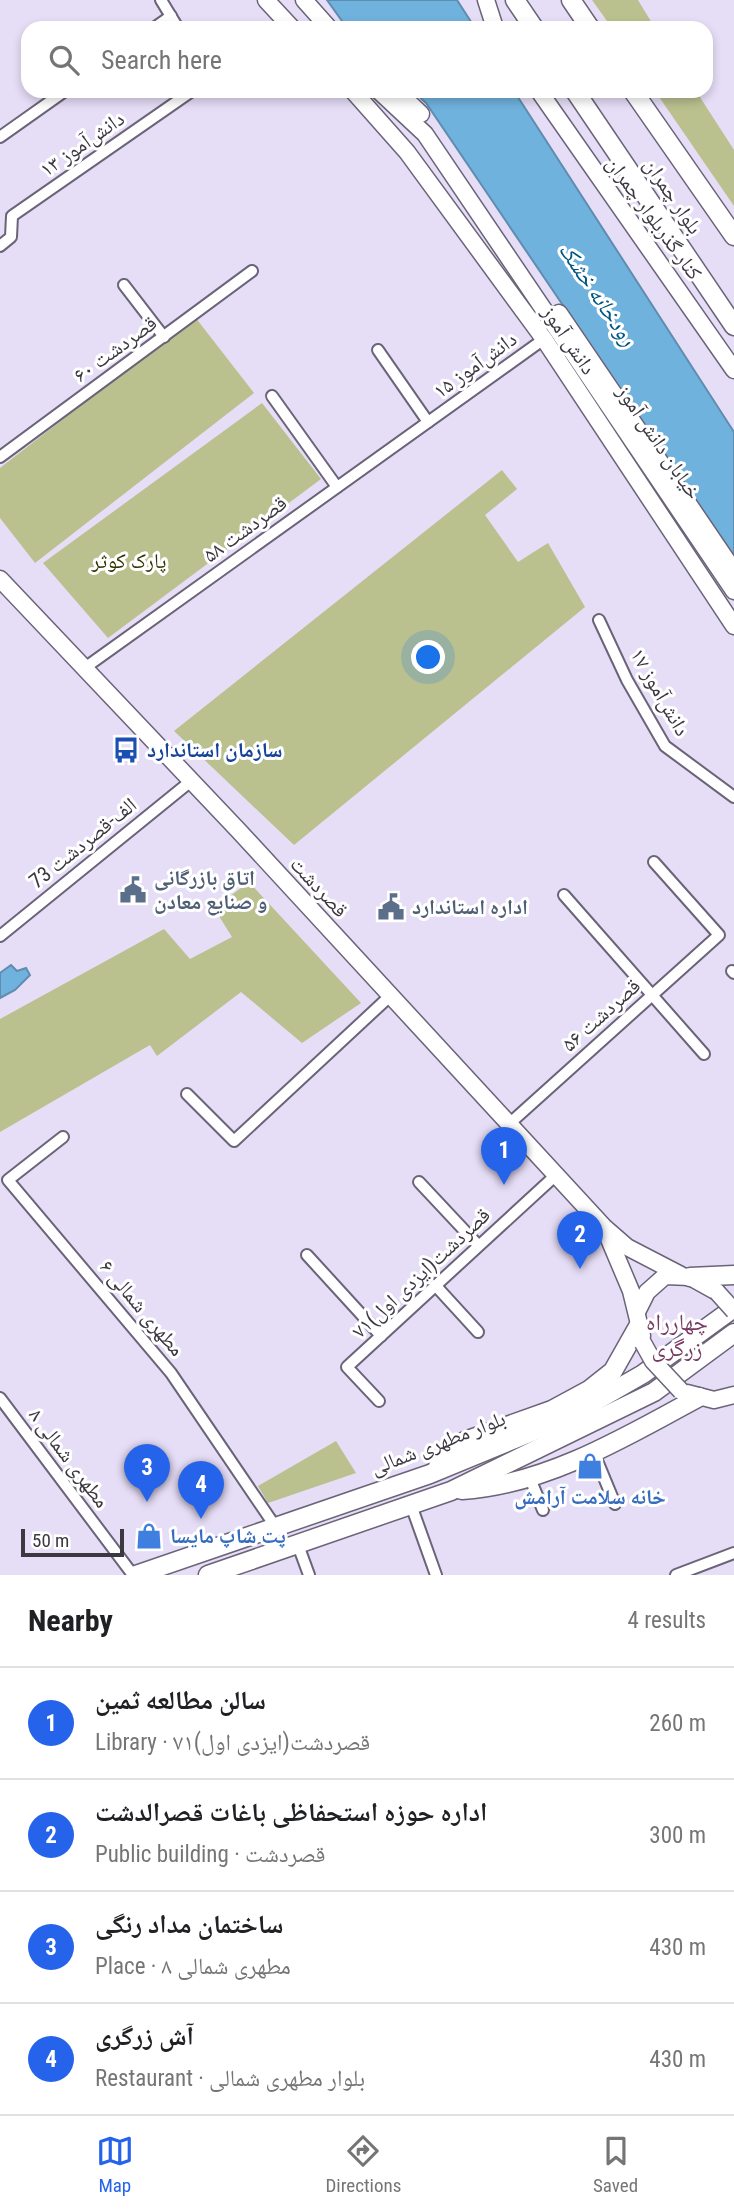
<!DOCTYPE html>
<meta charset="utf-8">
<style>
:root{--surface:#fff;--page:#f6f6f6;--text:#202124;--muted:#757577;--line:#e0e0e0;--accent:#2563eb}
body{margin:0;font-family:"Roboto Condensed","Noto Naskh Arabic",sans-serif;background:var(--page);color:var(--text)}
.scale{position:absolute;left:21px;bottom:18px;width:103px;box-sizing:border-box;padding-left:7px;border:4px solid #3c3842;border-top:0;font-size:19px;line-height:24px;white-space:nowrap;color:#3c3842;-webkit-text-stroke:5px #fff;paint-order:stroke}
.you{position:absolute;left:429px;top:658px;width:24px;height:24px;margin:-18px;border:5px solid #fff;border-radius:50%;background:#1a73e8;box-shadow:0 0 0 10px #1a73e833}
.badge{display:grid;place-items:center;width:46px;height:46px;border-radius:50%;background:var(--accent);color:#fff;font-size:23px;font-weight:700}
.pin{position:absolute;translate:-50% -58px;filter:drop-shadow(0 2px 4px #0008)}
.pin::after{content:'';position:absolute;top:37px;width:24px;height:21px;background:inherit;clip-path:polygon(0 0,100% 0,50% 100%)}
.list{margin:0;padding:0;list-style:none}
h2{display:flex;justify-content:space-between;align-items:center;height:91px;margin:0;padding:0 28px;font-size:30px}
h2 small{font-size:23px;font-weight:400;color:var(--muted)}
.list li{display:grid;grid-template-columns:46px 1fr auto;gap:21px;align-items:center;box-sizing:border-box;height:112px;padding:0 28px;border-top:2px solid var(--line)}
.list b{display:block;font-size:26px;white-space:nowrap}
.list p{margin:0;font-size:23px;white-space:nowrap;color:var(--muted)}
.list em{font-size:23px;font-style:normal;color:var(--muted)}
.icon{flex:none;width:38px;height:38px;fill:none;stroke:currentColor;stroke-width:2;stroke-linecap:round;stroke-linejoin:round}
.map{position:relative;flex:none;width:734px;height:1575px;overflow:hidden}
.search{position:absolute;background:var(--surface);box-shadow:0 4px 10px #0003;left:21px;right:21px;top:21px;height:77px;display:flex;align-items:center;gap:18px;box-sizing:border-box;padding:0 24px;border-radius:21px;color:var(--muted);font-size:26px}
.sheet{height:539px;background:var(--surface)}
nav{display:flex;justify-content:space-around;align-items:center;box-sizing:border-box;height:98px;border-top:2px solid var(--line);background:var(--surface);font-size:19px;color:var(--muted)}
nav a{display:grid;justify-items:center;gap:4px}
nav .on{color:var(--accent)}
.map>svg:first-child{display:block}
.green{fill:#bac18f}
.water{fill:#70b2de;stroke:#608daf;stroke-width:2}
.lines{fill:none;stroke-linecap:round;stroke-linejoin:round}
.street-casing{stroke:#6b6378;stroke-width:14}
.secondary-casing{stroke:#6b6378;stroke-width:19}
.primary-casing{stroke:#6b6378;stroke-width:21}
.street{stroke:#fff;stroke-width:10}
.secondary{stroke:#fff;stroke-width:16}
.primary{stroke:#fff;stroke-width:18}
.secondary-bridge-casing{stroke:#6b6378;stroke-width:19;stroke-linecap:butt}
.secondary-bridge{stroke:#fff;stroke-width:16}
.labels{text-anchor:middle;stroke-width:6;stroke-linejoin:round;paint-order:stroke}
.street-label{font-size:21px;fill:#3c3842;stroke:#fff}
.park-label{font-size:21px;fill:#313600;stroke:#fff}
.transit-label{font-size:21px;font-weight:bold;fill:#164399;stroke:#fff;text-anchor:start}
.service-label{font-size:21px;font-weight:bold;fill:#4e5e75;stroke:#fff;text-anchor:start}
.shop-label{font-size:21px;font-weight:bold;fill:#366cbe;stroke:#fff}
.water-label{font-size:23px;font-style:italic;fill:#005680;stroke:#fff}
.neighbourhood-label{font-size:23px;fill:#783b63;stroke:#fff}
</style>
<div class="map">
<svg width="734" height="1575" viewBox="0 0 734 1575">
<rect width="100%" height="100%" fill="#e6ddf6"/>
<g class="green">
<path d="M592,0H638L655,28H612Z"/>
<path d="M655,91H696L734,150V206Z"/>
<path d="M195,317L254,393L35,563L0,518V468Z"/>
<path d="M262,403L321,479L108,638L43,563Z"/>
<path d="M502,470L517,489L485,515L518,562L548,543L585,607L294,845L174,731Z"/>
<path d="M249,882L361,1003L302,1043L241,992L157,1056L150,1045L0,1132V1019L164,929L190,959L232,937L214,908Z"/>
<path d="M336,1441L356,1473L268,1503L258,1486Z"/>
</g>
<g class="water">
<path d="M327,0H457L475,28H347Z"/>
<path d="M413,91H514L734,432V558L426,103Z"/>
<path d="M11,965L17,971L26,968L30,975L15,990L0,998V973Z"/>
</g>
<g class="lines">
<g class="street-casing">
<g id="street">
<path d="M161,0L178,28"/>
<path d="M154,28L171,16"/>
<path d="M0,137L65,91"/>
<path d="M0,246L11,237L12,216L192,91"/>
<path d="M124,285L164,337"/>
<path d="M378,350L428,422"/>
<path d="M272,396L337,487"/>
<path d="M0,457L252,271"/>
<path d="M599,620L627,680L665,746L734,797"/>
<path d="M86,667L544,339"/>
<path d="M564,895L704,1054"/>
<path d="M0,936L191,781"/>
<path d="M732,971L734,973"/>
<path d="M187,1094L234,1141L390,996"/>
<path d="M509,1124L719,935L654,862"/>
<path d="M63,1137L8,1180L171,1373L275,1526"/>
<path d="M419,1182L478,1245"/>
<path d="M307,1255L381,1336"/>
<path d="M435,1285L478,1332"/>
<path d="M0,1398L133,1575"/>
<path d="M379,1401L347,1367L556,1175"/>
<path d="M593,1451L615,1504"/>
<path d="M529,1476L543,1510"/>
<path d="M411,1505L436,1575"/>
<path d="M298,1545L309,1575"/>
<path d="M676,1575L734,1553"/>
</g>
</g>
<g class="secondary-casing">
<g id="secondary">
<path d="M266,0L292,28"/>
<path d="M304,0L329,28"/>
<path d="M486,0L495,28"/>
<path d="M353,91L407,152L544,339L734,626"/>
<path d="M379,91L425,134L734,591"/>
<path d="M397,91L421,114"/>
<path d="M539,91L734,370"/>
<path d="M559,313L734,571"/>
<path d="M0,579L238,830L604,1227L627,1247L681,1275"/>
<path d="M606,1232L631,1291L642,1336"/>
<path d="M637,1312L647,1292L665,1276L690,1277L717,1292"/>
<path d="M687,1393L714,1400L734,1395"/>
</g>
</g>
<g class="primary-casing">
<g id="primary">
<path d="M515,0L534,28"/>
<path d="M571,0L590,28"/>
<path d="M575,91L734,326"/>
<path d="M633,91L734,236"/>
<path d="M690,1277L734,1275"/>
<path d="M438,1466L465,1441L552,1410L589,1390L613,1371L639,1325"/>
<path d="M462,1490C545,1485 626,1437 699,1397"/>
<path d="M136,1575L430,1474L568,1417L643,1374L734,1308"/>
<path d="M208,1575L451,1491L654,1392L734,1333"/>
</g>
</g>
<use href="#street" class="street"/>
<use href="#secondary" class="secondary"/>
<use href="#primary" class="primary"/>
<g class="secondary-bridge-casing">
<g id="secondary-bridge">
<path d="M717,1292L734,1311"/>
<path d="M643,1343L653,1361L681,1391"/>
</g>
</g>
<use href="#secondary-bridge" class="secondary-bridge"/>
</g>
<defs>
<g id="bus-bare" transform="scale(2.1)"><path d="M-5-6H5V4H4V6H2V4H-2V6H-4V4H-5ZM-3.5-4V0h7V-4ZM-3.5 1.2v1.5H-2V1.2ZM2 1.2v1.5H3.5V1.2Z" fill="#1a4fb4" stroke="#fff" stroke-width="2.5" paint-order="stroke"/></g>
<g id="civic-bare" transform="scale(2.1)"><path d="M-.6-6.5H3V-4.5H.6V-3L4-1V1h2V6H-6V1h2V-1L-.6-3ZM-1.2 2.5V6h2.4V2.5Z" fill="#5c6f8a" stroke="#fff" stroke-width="2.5" paint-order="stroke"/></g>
<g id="shop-bare" transform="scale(2.1)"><path d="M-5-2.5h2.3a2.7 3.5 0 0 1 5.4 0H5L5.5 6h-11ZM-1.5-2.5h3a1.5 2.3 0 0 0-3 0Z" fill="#3f7fe0" stroke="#fff" stroke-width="2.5" paint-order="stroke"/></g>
</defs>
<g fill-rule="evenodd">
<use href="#bus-bare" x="126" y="750"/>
<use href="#civic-bare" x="133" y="890"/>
<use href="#civic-bare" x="391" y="907"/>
<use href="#shop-bare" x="590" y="1466"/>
<use href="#shop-bare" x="149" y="1536"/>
</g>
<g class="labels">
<g class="street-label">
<text transform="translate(82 144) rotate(-35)" y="7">دانش‌آموز ۱۳</text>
<text transform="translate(673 196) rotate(56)" y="7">بلوار چمران</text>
<text transform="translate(654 218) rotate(54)" y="7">کنار گذربلوار چمران</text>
<text transform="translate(569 340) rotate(56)" y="7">دانش آموز</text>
<text transform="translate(115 349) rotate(-36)" y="7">۶۰ قصردشت</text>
<text transform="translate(475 365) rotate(-36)" y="7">دانش‌آموز ۱۵</text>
<text transform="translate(659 442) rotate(56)" y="7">خیابان دانش آموز</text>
<text transform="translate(245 529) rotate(-36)" y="7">قصردشت ۵۸</text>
<text transform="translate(660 692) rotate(60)" y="7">دانش‌آموز ۱۷</text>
<text transform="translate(83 843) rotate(-39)" y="7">73 الف-قصردشت</text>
<text transform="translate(319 887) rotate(47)" y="7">قصردشت</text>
<text transform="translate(601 1015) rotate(-42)" y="7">۵۶ قصردشت</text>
<text transform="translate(421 1273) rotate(-43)" y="7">۷۱قصردشت(ایزدی اول)</text>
<text transform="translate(142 1308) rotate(50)" y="7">۶ مطهری شمالی</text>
<text transform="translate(438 1443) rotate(-21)" y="7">بلوار مطهرى شمالى</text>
<text transform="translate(69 1458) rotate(53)" y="7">۸ مطهری شمالی</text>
</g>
<g class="park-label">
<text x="129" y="568">پارک کوثر</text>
</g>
<g class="transit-label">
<text x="147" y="757">سازمان استاندارد</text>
</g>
<g class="service-label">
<text x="154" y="885">اتاق بازرگانی<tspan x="154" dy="24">و صنایع معادن</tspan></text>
<text x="412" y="914">اداره استاندارد</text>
</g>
<g class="shop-label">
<text x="590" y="1504">خانه سلامت آرامش</text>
<text x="170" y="1543" text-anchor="start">پت شاپ مایسا</text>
</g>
<g class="water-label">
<text transform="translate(598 294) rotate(56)" y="8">رودخانه خشک</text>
</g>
<g class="neighbourhood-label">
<text x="677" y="1330">چهارراه<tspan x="677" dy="26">زرگری</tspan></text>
</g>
</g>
</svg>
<div class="scale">50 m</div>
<div class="you"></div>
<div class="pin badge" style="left:504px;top:1185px">1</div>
<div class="pin badge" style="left:580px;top:1269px">2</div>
<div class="pin badge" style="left:147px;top:1502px">3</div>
<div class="pin badge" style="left:201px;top:1519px">4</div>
<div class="search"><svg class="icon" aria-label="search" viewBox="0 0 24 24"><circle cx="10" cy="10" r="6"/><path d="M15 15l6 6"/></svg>Search here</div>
</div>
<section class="sheet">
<h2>Nearby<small>4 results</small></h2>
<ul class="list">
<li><span class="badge">1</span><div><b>سالن مطالعه ثمین</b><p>Library · ۷۱قصردشت(ایزدی اول)</p></div><em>260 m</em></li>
<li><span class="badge">2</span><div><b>اداره حوزه استحفاظی باغات قصرالدشت</b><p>Public building · قصردشت</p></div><em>300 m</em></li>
<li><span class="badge">3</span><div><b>ساختمان مداد رنگی</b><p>Place · ۸ مطهری شمالی</p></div><em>430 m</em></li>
<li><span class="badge">4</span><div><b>آش زرگری</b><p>Restaurant · بلوار مطهرى شمالى</p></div><em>430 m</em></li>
</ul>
</section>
<nav>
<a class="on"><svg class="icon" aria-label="map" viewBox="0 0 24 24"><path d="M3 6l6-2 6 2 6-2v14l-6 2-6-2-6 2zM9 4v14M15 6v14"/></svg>Map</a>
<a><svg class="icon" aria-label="directions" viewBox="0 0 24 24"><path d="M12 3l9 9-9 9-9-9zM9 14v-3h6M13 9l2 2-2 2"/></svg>Directions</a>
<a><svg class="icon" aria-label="saved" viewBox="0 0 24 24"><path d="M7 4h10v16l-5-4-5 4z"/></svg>Saved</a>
</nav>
